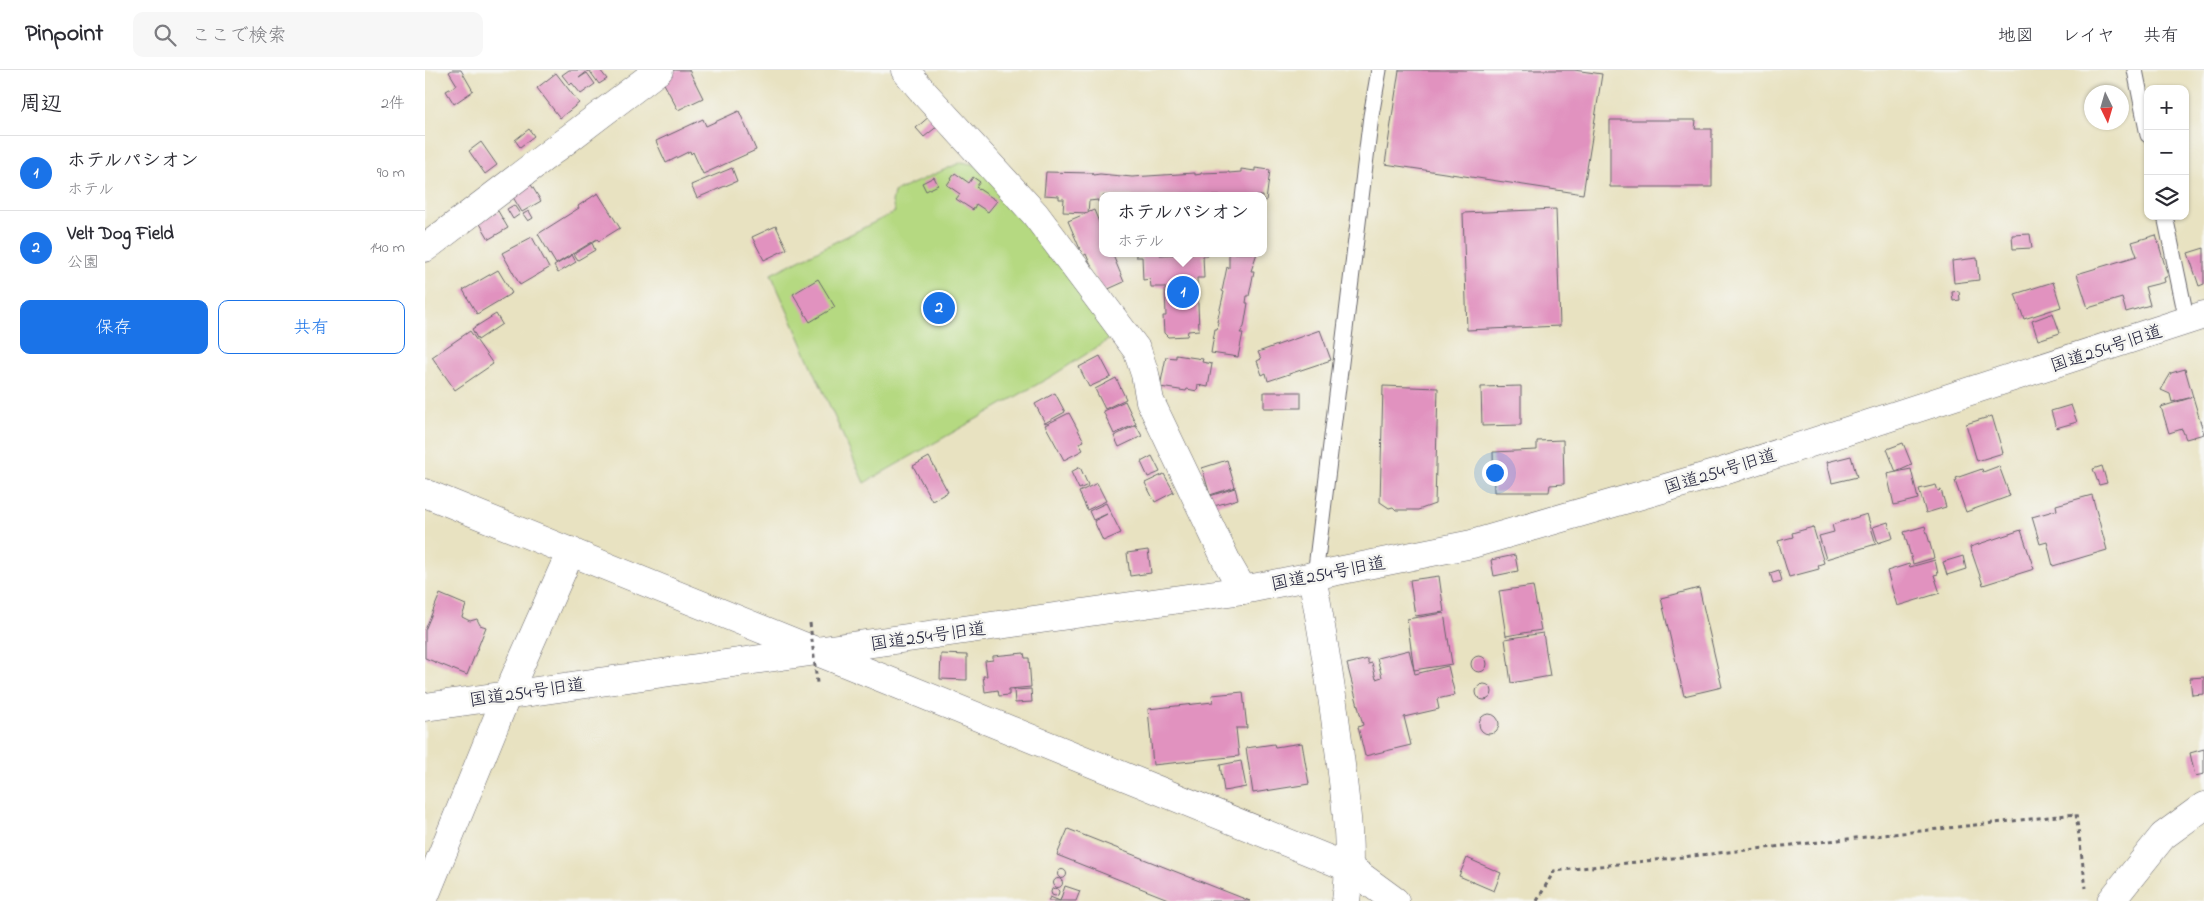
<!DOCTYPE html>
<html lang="ja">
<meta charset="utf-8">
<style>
:root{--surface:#fff;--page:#f7f7f7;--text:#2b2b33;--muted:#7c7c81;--line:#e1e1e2;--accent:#1a73e8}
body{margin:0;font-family:"Indie Flower","Klee One",sans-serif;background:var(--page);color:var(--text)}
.controls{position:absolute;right:15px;top:15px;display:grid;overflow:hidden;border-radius:10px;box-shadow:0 1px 4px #0004}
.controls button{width:45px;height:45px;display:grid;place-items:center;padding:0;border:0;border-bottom:1px solid var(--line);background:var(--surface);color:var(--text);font:25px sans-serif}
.compass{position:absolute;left:1659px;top:15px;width:45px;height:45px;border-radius:50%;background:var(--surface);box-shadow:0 1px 4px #0004;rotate:175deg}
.you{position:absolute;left:1069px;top:402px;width:18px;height:18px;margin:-12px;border:4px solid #fff;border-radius:50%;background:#1a73e8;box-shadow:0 0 0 8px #1a73e833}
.badge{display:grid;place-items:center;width:32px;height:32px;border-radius:50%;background:var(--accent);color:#fff;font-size:16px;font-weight:700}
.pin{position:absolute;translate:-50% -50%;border:2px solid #fff;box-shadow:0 1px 5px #0006}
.popup{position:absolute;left:674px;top:122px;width:168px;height:65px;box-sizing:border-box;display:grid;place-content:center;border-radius:10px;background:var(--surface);filter:drop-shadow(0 1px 4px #0005);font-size:16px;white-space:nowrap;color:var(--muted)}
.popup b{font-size:19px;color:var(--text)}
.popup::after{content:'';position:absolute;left:50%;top:100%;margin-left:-10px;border:10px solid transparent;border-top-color:var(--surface)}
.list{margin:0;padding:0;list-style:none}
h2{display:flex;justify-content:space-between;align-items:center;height:65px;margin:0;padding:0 20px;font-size:21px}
h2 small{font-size:16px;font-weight:400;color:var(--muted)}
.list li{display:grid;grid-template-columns:32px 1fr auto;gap:15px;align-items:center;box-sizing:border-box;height:75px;padding:0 20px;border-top:1px solid var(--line)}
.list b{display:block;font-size:19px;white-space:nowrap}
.list p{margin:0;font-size:16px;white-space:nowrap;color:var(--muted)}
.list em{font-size:16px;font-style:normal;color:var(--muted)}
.actions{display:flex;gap:10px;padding:15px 20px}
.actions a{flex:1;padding:11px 0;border:1px solid var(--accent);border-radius:10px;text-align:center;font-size:18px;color:var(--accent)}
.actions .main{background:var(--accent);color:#fff}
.icon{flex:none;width:28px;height:28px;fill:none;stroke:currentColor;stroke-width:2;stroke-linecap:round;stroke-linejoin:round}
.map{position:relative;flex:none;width:1779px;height:831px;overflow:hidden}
header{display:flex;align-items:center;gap:30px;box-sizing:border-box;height:70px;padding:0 25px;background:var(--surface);border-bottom:1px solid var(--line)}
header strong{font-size:24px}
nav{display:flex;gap:28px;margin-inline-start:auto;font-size:18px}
.search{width:350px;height:45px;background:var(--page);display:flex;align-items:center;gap:12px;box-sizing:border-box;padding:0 18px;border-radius:10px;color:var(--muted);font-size:19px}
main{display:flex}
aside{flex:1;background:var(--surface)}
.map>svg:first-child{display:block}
.green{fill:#b5d981;stroke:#6c7e5e}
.building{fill:#e192bf}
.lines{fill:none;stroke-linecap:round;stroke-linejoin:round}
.service-casing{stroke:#67656a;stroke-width:17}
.minor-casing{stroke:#67656a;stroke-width:29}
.tertiary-casing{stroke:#67656a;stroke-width:29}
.path{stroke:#67656a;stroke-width:3;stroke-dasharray:4 4;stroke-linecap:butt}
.service{stroke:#fff;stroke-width:15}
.minor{stroke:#fff;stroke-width:28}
.tertiary{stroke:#fff;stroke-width:28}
.path-bridge{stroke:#67656a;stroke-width:3;stroke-dasharray:4 4;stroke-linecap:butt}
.labels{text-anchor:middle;stroke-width:5;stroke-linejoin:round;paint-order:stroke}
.street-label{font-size:18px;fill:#22223b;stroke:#f6f6f2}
</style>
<header>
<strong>Pinpoint</strong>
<div class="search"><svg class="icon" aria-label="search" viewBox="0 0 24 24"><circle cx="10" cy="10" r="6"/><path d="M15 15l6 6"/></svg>ここで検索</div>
<nav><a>地図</a><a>レイヤ</a><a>共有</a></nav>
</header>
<main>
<aside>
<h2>周辺<small>2件</small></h2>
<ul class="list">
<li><span class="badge">1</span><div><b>ホテルパシオン</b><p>ホテル</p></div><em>90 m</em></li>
<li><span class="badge">2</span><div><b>Velt Dog Field</b><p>公園</p></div><em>140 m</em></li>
</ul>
<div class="actions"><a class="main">保存</a><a>共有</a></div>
</aside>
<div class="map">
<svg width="1779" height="831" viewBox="0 0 1779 831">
<rect width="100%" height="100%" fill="#f6f6f2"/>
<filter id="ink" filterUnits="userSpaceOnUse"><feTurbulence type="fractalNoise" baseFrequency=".02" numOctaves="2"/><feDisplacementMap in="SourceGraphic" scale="10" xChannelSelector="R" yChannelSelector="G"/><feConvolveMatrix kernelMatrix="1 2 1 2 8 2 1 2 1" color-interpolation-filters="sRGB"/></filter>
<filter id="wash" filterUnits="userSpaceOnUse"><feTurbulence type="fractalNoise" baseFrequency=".0096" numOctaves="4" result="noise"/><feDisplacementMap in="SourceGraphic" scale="20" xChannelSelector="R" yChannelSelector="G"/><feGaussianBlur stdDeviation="1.12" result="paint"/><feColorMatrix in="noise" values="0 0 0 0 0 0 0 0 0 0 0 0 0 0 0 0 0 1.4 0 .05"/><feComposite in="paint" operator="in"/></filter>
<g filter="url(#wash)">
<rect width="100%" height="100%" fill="#e8e2c1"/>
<path class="green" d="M537,92L555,96L647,209L688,267L627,306L439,413L346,204L470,142L467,132L469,122Z"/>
<g id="blocks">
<g class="building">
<path d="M27,0H36L48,21L29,34L21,21L32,15L24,2Z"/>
<path d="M144,0H175L182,9L174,14L164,0L154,8L162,3L170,14L156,24L147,13L145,15L137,5Z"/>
<path d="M248,0H264L278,28L253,40L235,6Z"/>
<path d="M974,0H1149L1177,4L1158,124L960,94Z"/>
<path d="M131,3L154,33L135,48L112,18Z"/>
<path d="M314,41L331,80L278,104L268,82L266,84L265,81L241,93L231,71L278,49L281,56Z"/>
<path d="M506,45L514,55L499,67L491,58Z"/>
<path d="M1185,50H1271L1270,59H1287V117H1185Z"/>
<path d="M104,59L109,66L95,77L90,70Z"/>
<path d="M56,72L72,95L60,104L44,81Z"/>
<path d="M307,98L312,111L272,128L266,115Z"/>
<path d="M830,98L845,100L841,131L838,130V126H678V133L673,132V130L664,131L663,143L638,142L639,129H634V126L619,125L621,102L667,103L668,105L675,104L707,107L770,103V105L776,104V103L804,102V103L816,102V99L830,101Z"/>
<path d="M530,103L544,113L548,107L555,112L551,117L572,131L563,142L551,134L548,140L531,129L535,124L522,115Z"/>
<path d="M509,107L513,115L501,121L497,113Z"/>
<path d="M105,113L116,131L97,142L86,124Z"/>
<path d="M173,123L195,158L174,171L172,169L131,194L113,164L154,138L153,136Z"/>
<path d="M89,135L95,144L88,149L82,139Z"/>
<path d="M1131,139L1135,256L1042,260L1038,143Z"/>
<path d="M669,140L678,162V183H687L699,212L679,221L672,210L661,184L658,186L643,151Z"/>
<path d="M73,141L83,158L64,169L54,152Z"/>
<path d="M104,141L108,148L103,151L98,144Z"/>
<path d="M351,156L362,179L339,190L327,167Z"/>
<path d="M1605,164L1607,178L1588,179L1587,165Z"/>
<path d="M1731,165L1743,206L1739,208L1740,212L1720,217L1725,235L1701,242L1697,228L1663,238L1652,204L1712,186L1707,172Z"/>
<path d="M107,167L124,198L95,215L77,183Z"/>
<path d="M167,173L170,180L153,190L149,184Z"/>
<path d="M1779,178V214L1774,216L1763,183Z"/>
<path d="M711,183H735V185L783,183V186H778L779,208H772L774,260L763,261L762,266L743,267L739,263L738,246H741L740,217H726L725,209L718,210L717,187H711Z"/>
<path d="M804,183H832L826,201H829L824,226H822L821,233H823L819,257L815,263H818L813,287L786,283L790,259H792L794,252H792L799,222L797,221L802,197L804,198Z"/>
<path d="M147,185L151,192L133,203L129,196Z"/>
<path d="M1552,188L1554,210L1529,213L1527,191Z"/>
<path d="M73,200L87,223L52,244L38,220Z"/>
<path d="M393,209L410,237L385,252L368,224Z"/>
<path d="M1628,212L1636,237L1599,249L1590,224Z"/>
<path d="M1534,221L1535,230L1528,231L1527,222Z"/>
<path d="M1628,243L1635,263L1613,270L1607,251Z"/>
<path d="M71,244L77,254L53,270L47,259Z"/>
<path d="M895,260L906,290L843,311L841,303L837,305L832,291L836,289L833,282Z"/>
<path d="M45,261L68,294L30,320L7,287Z"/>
<path d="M751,285L778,289L777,292L787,294L783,317L773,315L772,321L762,319L761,321L735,317L741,287L751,288Z"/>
<path d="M675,286L686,307L664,317L654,297Z"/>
<path d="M1760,299L1768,327L1747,332L1745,324L1736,320L1746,303Z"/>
<path d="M691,308L701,329L680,339L670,319Z"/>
<path d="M958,316L1013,318L1010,434L993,440H971L968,437L964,438L955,432Z"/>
<path d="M1096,316V355L1057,356L1056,317Z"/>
<rect x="839" y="322" width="37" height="16"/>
<path d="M630,323L640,342L620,353L610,334Z"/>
<path d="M1768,327L1779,364L1761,369L1757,359L1744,363L1736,337Z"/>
<path d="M700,331L711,354L689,364L678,341Z"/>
<path d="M1646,335L1652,352L1631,358L1626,341Z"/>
<path d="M644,343L659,371L654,373L658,380L639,390L620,355Z"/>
<path d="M1567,346L1578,383L1552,391L1541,354Z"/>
<path d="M711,355L717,366L694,377L689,366Z"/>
<path d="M1138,370L1139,414L1125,415L1124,422H1069L1068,382L1112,380V371Z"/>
<path d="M1478,373L1487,395L1471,402L1462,379Z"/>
<path d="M727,386L735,402L723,407L716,392Z"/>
<path d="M1426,386L1432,407L1407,413L1402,392Z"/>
<path d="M504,387L523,422L507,431L488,396Z"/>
<path d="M802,390L810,417L785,425L777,398Z"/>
<path d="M1574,396L1585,426L1541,442L1530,411L1532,410L1531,408L1557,399L1558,402Z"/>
<path d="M1677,396L1682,413L1674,415L1668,399Z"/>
<path d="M655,397L663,415L654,419L646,402Z"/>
<path d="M1486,399L1493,429L1469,435L1462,404Z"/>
<path d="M739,404L749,422L730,432L720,413Z"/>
<path d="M672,413L681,431L662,440L654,422Z"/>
<path d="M1511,415L1513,421L1516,420L1521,437L1501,443L1494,419Z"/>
<path d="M810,418L813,429L789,436L785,426Z"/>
<path d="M1667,425L1682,480L1628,496L1622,472L1615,474L1607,447L1632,440L1631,435Z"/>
<path d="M681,433L696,463L678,471L669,451L682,444L668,450L664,441Z"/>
<path d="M1442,444L1451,474L1401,489L1394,466L1409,462L1407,455Z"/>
<path d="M1463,452L1468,468L1453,473L1448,457Z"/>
<path d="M1500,456L1509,488L1488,494L1479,462Z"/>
<path d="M1388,457L1399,493L1393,495L1394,499L1364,507L1353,471L1368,467L1367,463Z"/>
<path d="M1596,460L1609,499L1558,515L1545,477Z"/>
<path d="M723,480L726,503L705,506L702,483Z"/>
<path d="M1090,485L1093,501L1069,506L1066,490Z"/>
<path d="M1538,486L1541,499L1522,505L1518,492Z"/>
<path d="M1510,490L1513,504L1509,505L1515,523L1472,536L1462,501L1484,494L1485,497Z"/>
<path d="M1354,500L1357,511L1348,513L1345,503Z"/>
<path d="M1014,506L1019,542L990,546L985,510Z"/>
<path d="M1108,516L1116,560L1081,566L1074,521Z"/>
<path d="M1274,518L1297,617L1259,626L1236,528Z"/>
<path d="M15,524L41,535L37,547L45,551L52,549L55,555L61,557L42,605L0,588V560Z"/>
<path d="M1019,543L1027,594L989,600L982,549Z"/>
<path d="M1118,563L1125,606L1086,613L1080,569Z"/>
<path d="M984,580L990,604L1023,596L1030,625L1012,629L1014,639L979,647L986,675L940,686L933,657L938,655L922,594L943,589V594L947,593L951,609L957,607L952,588Z"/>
<path d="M599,583L600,588H604L606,617L584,619V625L574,626L573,620L560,622L558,606H562L560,591L568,590V586Z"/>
<path d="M516,584L542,585V610L515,609Z"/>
<circle cx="1054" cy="594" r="8"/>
<path d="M1779,607V624L1767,625L1765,608Z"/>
<circle cx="1059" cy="622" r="8"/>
<path d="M606,619L607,632L590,633L589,620Z"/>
<path d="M818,622L822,658H811L814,686L728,695L723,639L788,632L787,625Z"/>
<circle cx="1064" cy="654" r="10"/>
<path d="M877,673L884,714L828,723L821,678L849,674L850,677Z"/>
<path d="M1779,679V704L1770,706L1765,683Z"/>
<path d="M816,691L821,717L799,721L795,695Z"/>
<path d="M643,759L825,831H748L632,785Z"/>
<path d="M1042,788L1076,803L1069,821L1034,806Z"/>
<circle cx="637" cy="804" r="4.5"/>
<circle cx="633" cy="813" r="4.5"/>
<path d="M640,816L655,821L651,831H623L625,827L635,831Z"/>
<circle cx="630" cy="822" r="4"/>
</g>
</g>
</g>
<g filter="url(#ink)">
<use href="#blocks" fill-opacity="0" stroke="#67656a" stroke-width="1"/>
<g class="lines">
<g class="service-casing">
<g id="service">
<path d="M1710,0L1723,65"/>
<path d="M1740,146L1762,251"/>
<path d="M890,506L946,46L954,0"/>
</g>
</g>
<g class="minor-casing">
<g id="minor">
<path d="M480,0L500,24L610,144L712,280L720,304L725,331L803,494L818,520"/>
<path d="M0,178L234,0"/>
<path d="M393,582L925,798L970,831"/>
<path d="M0,826L82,625L146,481"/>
<path d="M1686,831L1738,766L1779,736"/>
</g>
</g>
<g class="tertiary-casing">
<g id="tertiary">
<path d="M0,423L393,582"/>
<path d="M887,506C898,566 908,627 915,687C921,735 928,782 921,831"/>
<path d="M0,637L818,520L1047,474L1296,402L1779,245"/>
</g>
</g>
<path class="path" d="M1112,831L1129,801L1651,744L1661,818"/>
<use href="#service" class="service"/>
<use href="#minor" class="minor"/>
<use href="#tertiary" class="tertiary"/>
<path class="path-bridge" d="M385,553L392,613"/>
</g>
</g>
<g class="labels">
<g class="street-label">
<text transform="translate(1681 278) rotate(-18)" y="6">国道254号旧道</text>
<text transform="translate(1295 401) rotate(-17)" y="6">国道254号旧道</text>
<text transform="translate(903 503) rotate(-11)" y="6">国道254号旧道</text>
<text transform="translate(503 566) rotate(-8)" y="6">国道254号旧道</text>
<text transform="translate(102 622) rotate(-8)" y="6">国道254号旧道</text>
</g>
</g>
</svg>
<div class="controls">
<button>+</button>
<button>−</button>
<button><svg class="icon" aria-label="layers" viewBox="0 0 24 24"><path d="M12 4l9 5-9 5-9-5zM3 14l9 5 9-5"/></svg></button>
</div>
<svg class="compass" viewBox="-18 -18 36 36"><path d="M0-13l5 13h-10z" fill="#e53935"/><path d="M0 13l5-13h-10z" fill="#7c7c81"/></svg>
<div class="you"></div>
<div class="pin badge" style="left:758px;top:222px">1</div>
<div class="popup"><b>ホテルパシオン</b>ホテル</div>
<div class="pin badge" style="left:514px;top:238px">2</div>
</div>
</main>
